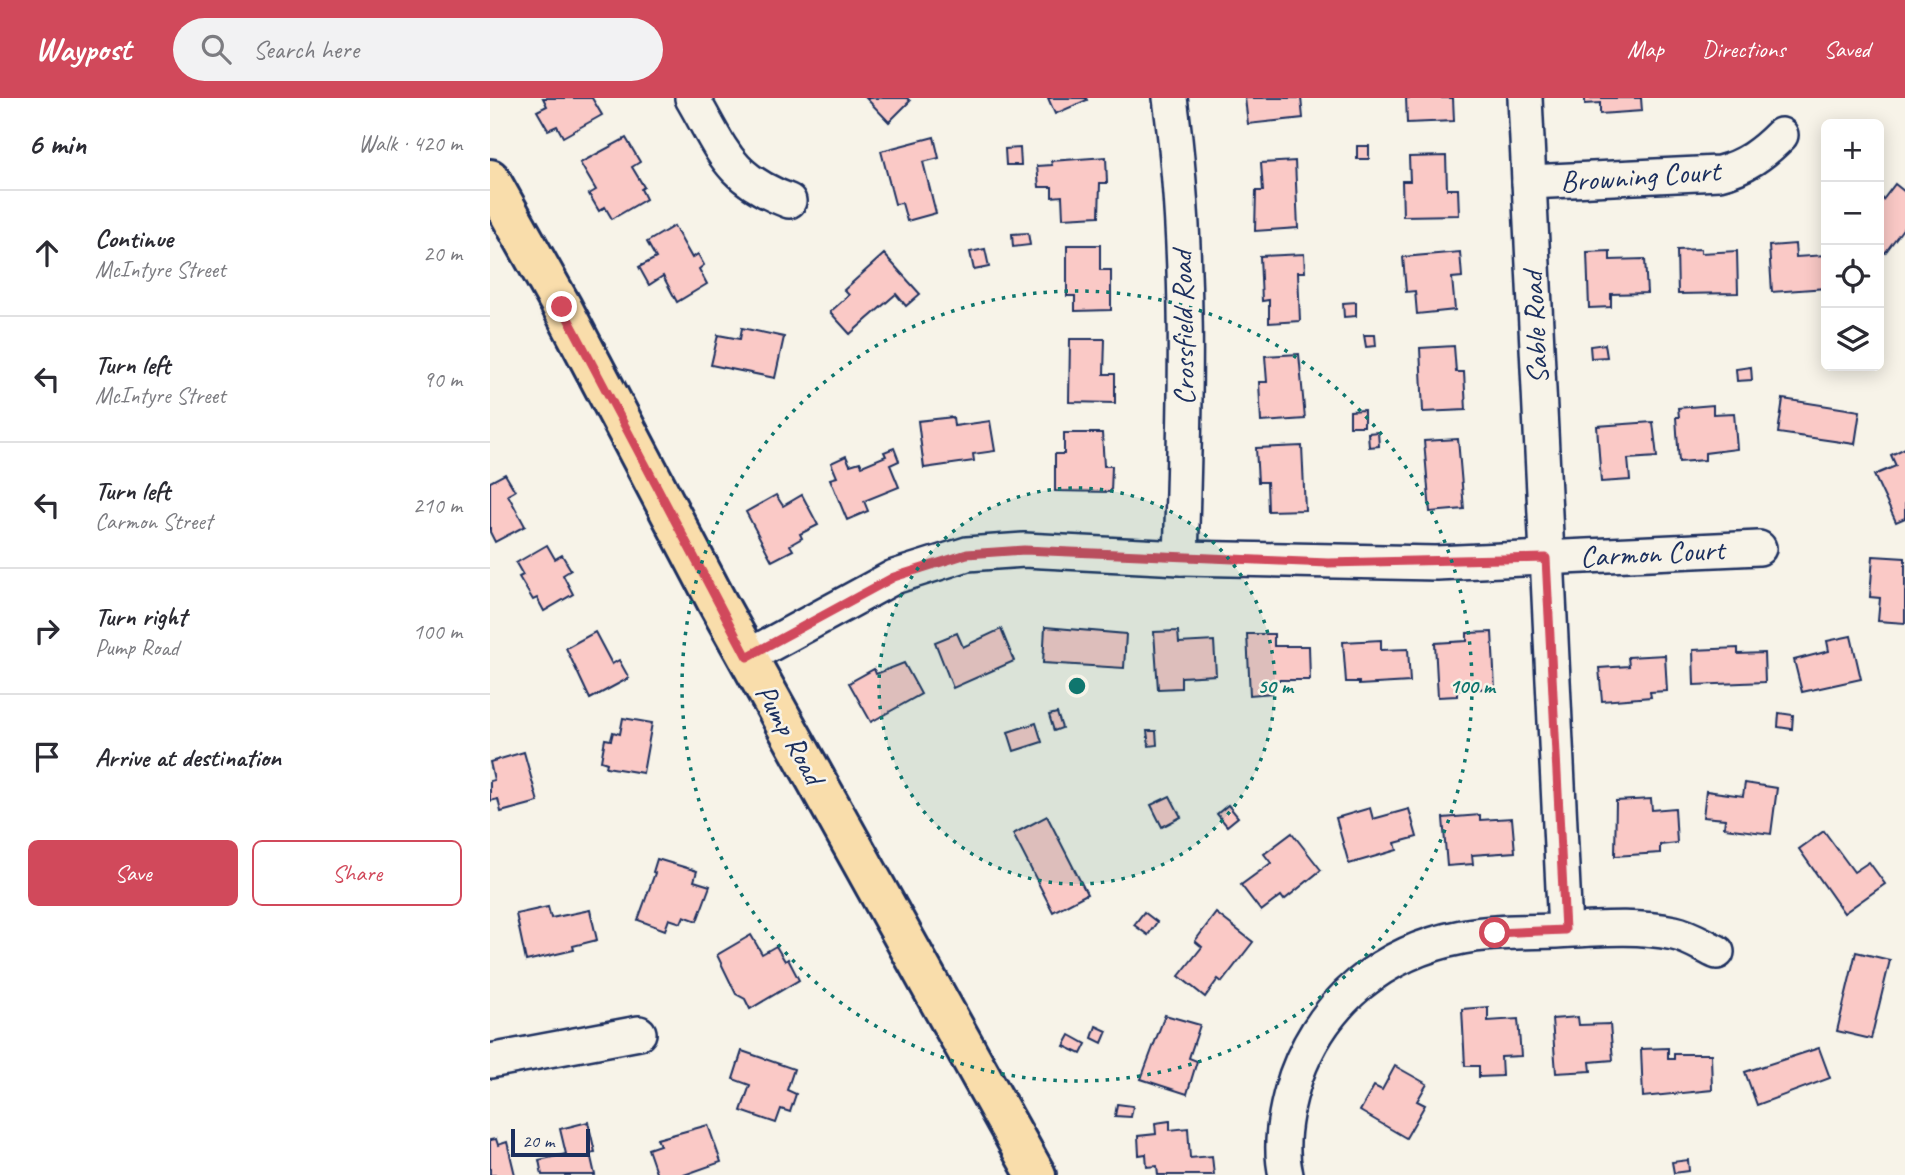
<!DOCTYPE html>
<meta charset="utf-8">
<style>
:root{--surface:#fff;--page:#f2f2f3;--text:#2b2b33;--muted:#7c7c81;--line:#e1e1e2;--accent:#d1495b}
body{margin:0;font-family:Caveat,sans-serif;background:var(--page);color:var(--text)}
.controls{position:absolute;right:21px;top:21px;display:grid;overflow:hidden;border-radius:10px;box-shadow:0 4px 18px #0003}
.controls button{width:63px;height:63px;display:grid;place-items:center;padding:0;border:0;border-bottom:2px solid var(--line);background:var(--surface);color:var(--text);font:35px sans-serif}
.scale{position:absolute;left:21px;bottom:18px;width:79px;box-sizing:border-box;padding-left:7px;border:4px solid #1b2f5e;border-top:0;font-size:19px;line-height:24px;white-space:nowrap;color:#1b2f5e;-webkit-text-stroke:5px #f7f3e8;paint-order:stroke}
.stop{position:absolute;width:21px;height:21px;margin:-16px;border:5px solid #d1495b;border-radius:50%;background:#fff}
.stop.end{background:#d1495b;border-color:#fff;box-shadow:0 2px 7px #0008}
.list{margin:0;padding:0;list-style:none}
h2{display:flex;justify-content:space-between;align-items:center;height:91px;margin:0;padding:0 28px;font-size:30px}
h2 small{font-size:23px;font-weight:400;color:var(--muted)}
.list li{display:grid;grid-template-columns:46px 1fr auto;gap:21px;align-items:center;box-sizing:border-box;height:126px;padding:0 28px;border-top:2px solid var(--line)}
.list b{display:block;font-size:26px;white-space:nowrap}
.list p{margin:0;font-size:23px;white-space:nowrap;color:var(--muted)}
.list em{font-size:23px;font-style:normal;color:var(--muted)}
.actions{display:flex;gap:14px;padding:21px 28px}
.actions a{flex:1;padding:16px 0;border:2px solid var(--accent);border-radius:10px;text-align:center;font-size:24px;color:var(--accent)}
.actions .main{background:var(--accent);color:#fff}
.icon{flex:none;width:38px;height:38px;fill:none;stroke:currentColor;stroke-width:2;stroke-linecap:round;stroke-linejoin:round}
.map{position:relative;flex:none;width:1415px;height:1077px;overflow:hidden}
header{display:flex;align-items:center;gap:42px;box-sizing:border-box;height:98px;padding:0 35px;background:var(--accent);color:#fff}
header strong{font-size:33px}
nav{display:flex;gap:38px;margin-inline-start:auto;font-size:24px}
.search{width:490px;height:63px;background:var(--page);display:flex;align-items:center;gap:18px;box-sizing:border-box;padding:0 24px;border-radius:38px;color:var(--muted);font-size:26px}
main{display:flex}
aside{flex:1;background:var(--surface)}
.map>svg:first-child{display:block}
.building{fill:#fac9c6;stroke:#1b2f5e;stroke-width:2}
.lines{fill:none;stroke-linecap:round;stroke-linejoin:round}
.minor-casing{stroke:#1b2f5e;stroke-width:38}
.major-casing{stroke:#1b2f5e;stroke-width:44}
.minor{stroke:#f7f3e8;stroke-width:33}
.major{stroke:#f9ddab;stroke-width:38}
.route{stroke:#d1495b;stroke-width:9}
.ring{fill:none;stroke:#0f766e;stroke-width:3.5;stroke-dasharray:3.5 7}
.labels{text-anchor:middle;stroke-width:5;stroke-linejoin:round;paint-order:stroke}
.street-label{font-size:30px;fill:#1b2f5e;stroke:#f7f3e8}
.centre{fill:#0f766e;stroke:#f7f3e8;stroke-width:3.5}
.ring-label{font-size:21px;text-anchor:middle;font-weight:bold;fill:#0f766e;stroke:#f7f3e8;stroke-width:5;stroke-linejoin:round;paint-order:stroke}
</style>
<header>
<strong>Waypost</strong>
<div class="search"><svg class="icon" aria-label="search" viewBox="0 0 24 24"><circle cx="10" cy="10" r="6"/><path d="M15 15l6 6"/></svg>Search here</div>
<nav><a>Map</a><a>Directions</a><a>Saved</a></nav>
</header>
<main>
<aside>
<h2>6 min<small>Walk · 420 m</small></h2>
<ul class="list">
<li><svg class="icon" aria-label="ahead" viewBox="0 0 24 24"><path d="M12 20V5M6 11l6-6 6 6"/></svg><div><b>Continue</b><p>McIntyre Street</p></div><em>20 m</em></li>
<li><svg class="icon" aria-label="left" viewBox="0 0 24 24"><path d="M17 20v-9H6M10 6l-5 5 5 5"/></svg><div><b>Turn left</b><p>McIntyre Street</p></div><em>90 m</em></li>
<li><svg class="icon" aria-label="left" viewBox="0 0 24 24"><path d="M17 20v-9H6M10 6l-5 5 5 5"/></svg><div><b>Turn left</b><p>Carmon Street</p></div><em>210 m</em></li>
<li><svg class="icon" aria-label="right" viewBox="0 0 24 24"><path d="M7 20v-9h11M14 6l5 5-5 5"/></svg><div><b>Turn right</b><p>Pump Road</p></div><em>100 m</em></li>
<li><svg class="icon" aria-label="arrive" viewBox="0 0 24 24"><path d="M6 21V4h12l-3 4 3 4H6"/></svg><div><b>Arrive at destination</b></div></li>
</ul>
<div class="actions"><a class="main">Save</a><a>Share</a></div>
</aside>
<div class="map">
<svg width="1415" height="1077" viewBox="0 0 1415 1077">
<rect width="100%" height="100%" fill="#f7f3e8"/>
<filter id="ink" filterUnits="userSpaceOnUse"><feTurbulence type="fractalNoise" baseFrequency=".0143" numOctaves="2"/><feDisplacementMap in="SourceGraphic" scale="14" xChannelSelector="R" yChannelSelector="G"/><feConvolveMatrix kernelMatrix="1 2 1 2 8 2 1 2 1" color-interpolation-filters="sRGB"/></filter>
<g filter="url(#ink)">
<g class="building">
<path d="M53,0H102L112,17L73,39L67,28L58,32L47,13L57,8Z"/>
<path d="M376,0H417L420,3L399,24Z"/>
<path d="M558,0H596L597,2L565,16Z"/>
<path d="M755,0H811L813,20L758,26Z"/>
<path d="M916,0H963L964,23L917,25Z"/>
<path d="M1095,0H1151L1152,13L1110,16V5L1095,6Z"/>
<path d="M444,39L449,60L433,64L446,115L417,123L412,105L405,106L391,53Z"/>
<path d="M136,40L150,64L142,69L154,89L151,91L156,101L122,121L115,109L109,113L99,96L106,92L90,65Z"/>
<rect x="867" y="48" width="12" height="13"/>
<path d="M530,50L531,67H516L515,51Z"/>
<path d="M956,58L957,91H968L969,117L913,118L912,83H920L919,59Z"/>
<path d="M616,59L617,85H610L609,118L573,120L572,98L562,99V89H549L547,68L562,67L561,63Z"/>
<path d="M805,63L808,130L765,133L766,93H773L771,65Z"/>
<path d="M1405,86L1415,94V128L1395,155L1389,151V107Z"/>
<path d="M184,128L202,160L208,156L214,167L209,171L217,186L187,204L173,178L159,187L149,169L166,160L157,144Z"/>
<path d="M538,135L540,147L523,149L522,136Z"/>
<path d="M1305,146L1306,159L1336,157V190L1282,194L1279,148Z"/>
<path d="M577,147H610V172H621V212L585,213V198H577Z"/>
<path d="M495,151L499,169L484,172L480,154Z"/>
<path d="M1211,151V155L1247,153L1248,195L1188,196L1187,152Z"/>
<path d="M1120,153V162L1155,161L1157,195L1121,196V209L1099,210L1097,154Z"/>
<path d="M970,154L972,179L962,180L965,212L927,216L925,193L916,194L913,159Z"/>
<path d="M394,156L430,196L416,208L406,196L360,236L340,214L359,197L354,192Z"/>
<path d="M814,156L815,174H808L810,223L779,225V202L772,203L770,158Z"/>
<path d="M866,204V218L854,219L853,205Z"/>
<path d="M252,230L294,239L285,280L221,267L228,237L250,241Z"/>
<path d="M874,237H885L886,248L876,249Z"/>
<path d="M580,241H615L614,276H625V305L579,304Z"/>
<path d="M1115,246L1117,259L1101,260L1100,248Z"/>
<path d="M964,248L966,274H974L976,312L933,314L930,250Z"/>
<path d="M809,256L815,321L771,324L769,284H777L775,258Z"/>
<path d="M1261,269L1262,282L1247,283L1246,271Z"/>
<path d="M1293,301L1370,313L1365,346L1288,335Z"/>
<path d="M1223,307V316L1244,315L1247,351L1215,355V362L1189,364L1186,319H1189L1188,310Z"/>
<path d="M874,312V328H860V313Z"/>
<path d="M463,319L464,328L500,323L505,353L483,356L484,363L434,370L428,323Z"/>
<path d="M1163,324L1167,359L1138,361L1140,382L1111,384L1107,328Z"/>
<path d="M888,334L889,348L879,349L878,335Z"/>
<path d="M574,335H612L614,368H622L621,394L565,393V356H574Z"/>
<path d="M968,341L974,411L940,414L934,343Z"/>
<path d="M812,348L815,412L778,413L777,384H768L766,350Z"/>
<path d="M404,350L409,363L400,367L409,389L374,403L378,413L357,422L340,381L347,379L341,365L356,358L360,367L370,364L372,368L396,358L394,354Z"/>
<path d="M1415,350V420L1406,424L1384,377L1406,368L1401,357Z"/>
<path d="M15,376L25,393L18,397L35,428L5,444L0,434V384Z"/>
<path d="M286,397L293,408L312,397L328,427L310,436L312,440L300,447L303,452L282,463L256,414Z"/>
<path d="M57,447L65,461L72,457L81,472L73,477L83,496L54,513L47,500L43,502L29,479L33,477L26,465Z"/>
<path d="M1383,458L1415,460V525L1388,523L1390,500L1380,499Z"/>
<path d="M555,529L636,536L634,570L553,565Z"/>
<path d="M511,531L524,563L463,590L445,544L467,535L473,549Z"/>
<path d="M688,533L689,545L724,543L726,577L691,579V590L668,591L664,534Z"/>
<path d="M105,534L122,566L129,562L139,580L100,601L76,550Z"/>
<path d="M1002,534L1005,590L967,592V598L948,599L945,545L977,543V535Z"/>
<path d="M757,536H784V548H819L820,582H782V595L760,597Z"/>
<path d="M1361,538L1371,581L1312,594L1304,562L1339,553L1337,543Z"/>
<path d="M891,542V552L918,551L920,584L869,587V584H856L853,544Z"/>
<path d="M1248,550V556L1274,555L1275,584L1204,587L1203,552Z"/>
<path d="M1175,557L1177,593L1160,594L1161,599L1112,603L1109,570L1139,568L1138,559Z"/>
<path d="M414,565L431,596L381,624L359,585L384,571L386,576Z"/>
<path d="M567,615L572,630L564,633L559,617Z"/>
<path d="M1289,615L1303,617L1302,631L1288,629Z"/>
<path d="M133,620L162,625L153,675L116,669L117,665L111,663L115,641L121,642L123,634L130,636Z"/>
<path d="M546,625L552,644L524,653L518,634Z"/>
<path d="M657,633H666L667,647L659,648Z"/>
<path d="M34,654L48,704L11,714L8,701L0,703V683L4,682L0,664Z"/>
<path d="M1255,685L1287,690L1281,736L1234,730L1235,721L1213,719L1216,693L1253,698Z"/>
<path d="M680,698L691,719L672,729L661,707Z"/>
<path d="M1161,701L1162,712L1185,710L1187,745L1170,747V755L1125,758L1126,703Z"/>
<path d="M738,707L748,719L737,728L727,716Z"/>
<path d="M880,710L883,721L919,711L927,739L905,745L907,752L859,766L846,720Z"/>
<path d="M990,717V722L1022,720L1025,754L982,757L983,766L957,768L953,720Z"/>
<path d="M557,718L597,796L563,814L523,736Z"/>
<path d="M1334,733L1364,774L1379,764L1395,786L1354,815L1309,751Z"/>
<path d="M802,735L831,772L794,802L791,798L771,813L751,787L781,765L774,756Z"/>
<path d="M167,761L207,773L204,783L220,788L207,823L194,818L191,825L179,821L175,832L148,822L165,775L163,774Z"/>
<path d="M58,809L61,820L100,812L107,842L83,848L84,852L36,863L26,816Z"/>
<path d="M654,814L667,824L658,837L644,827Z"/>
<path d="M726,815L763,844L732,884L728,881L715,899L689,878L712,849L705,843Z"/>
<path d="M261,837L272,856L286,848L295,863L298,861L309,882L260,911L255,901L246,896L227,857Z"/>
<path d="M1366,854L1400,862L1381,941L1347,933Z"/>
<path d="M998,909V923L1028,921L1031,958L1011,959L1012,978L989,979V968H975L972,911Z"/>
<path d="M675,917L710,927L699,960L707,963L697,996L651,981Z"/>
<path d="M1088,919L1089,927L1120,926L1123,962L1100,964L1101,973L1066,975L1062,921Z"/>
<path d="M606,928L617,933L612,945L602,940Z"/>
<path d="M580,937L596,946L591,956L574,948Z"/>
<path d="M1178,950V961H1184V956H1221L1222,992L1153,999L1151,951Z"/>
<path d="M1329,950L1340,980L1267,1007L1255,974Z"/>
<path d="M252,953L304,971L297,992L306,996L300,1014L291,1011L286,1025L251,1013L260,987L243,981Z"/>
<path d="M905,968L937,986L927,1003L935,1007L916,1040L870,1013L884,988L892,992Z"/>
<path d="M627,1006L643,1008L641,1019L625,1018Z"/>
<path d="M680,1023V1032L698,1030L700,1060L722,1058L724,1077H668L667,1068L657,1069L656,1056L649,1057L648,1038L666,1036L665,1025Z"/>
<path d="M98,1024L105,1054L100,1055L105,1077H52L49,1062L76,1056L70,1031Z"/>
<path d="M218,1027L231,1064L194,1077H167L158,1051L170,1047L167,1041Z"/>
<path d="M6,1041L8,1047L17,1044L25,1077H0V1042Z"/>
<path d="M1198,1062L1199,1073L1184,1075L1182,1064Z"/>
</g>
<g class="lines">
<g class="minor-casing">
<g id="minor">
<path d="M202,0C233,53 238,80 299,103"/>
<path d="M680,0C701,152 696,308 691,460"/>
<path d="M1035,0L1075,832"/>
<path d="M1039,84L1229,75C1255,69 1273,55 1291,37"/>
<path d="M257,559L404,479L477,456L534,452L691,460L946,465L1269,450"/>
<path d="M0,963L149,935"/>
<path d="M796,1077C788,1045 796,1009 806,978C833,903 893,854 972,839C1003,833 1036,834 1067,833C1106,831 1146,827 1184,835C1199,838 1214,848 1227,854"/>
</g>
</g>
<g class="major-casing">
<path id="major" d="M0,81L72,209L227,504L546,1077"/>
</g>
<use href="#minor" class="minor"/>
<use href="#major" class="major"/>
</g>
</g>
<g class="lines" filter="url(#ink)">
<path class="route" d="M72,209L257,559L404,479L477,456L534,452L838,465L1056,460L1075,832L1005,835"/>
</g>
<circle cx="587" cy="588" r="198" fill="#0f766e" fill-opacity=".12"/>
<g class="ring">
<circle cx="587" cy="588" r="198"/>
<circle cx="587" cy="588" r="395"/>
</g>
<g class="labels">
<g class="street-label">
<text transform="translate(1150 78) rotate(-4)" y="10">Browning Court</text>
<text transform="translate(693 230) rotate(-91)" y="10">Crossfield Road</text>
<text transform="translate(1045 230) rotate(-93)" y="10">Sable Road</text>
<text transform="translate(1162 455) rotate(-3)" y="10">Carmon Court</text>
<text transform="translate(300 636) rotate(61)" y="10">Pump Road</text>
</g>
</g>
<circle cx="587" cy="588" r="10" class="centre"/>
<g class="ring-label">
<text x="785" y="595">50 m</text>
<text x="982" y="595">100 m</text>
</g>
</svg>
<div class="controls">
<button>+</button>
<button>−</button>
<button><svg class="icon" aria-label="locate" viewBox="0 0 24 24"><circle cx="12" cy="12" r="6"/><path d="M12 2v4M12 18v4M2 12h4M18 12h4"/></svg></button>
<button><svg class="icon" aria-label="layers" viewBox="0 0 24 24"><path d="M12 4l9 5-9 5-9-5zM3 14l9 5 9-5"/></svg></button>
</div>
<div class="scale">20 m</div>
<div class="stop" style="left:1005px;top:835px"></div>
<div class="stop end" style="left:72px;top:209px"></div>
</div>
</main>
